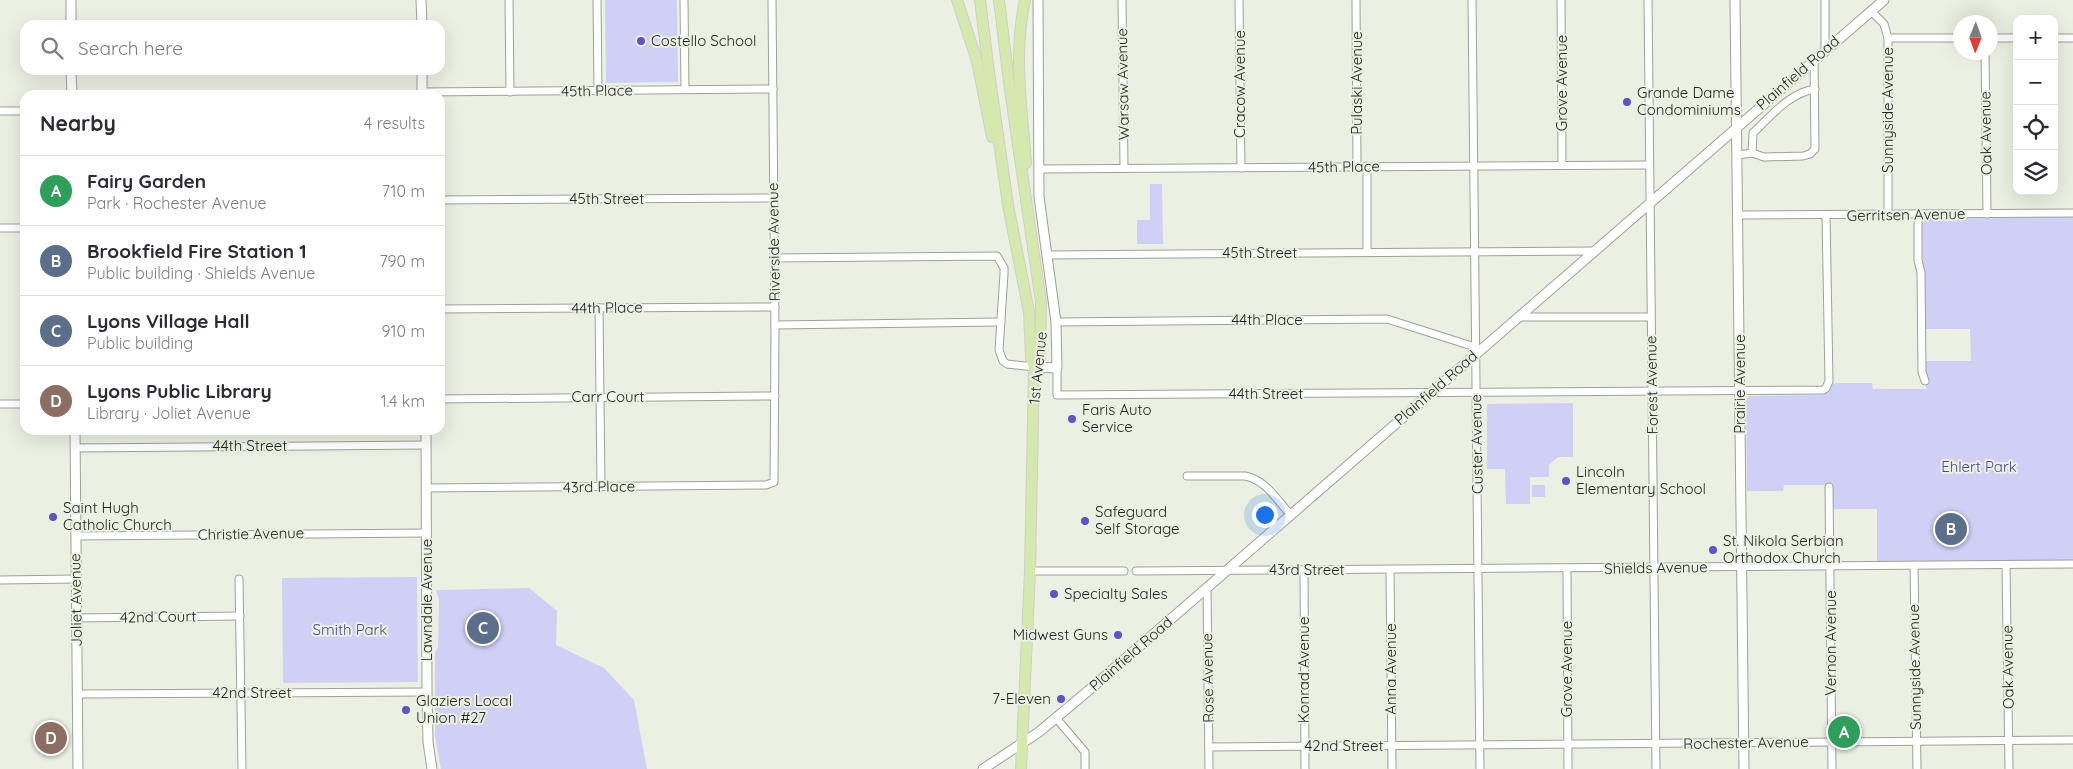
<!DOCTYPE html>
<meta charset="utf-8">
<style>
:root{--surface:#fff;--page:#f2f2f3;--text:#2b2b33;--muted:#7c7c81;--line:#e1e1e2;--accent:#ea580c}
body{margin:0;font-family:Quicksand,sans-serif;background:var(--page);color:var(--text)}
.controls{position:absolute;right:15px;top:15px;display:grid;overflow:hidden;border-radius:10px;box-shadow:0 5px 20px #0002}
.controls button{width:45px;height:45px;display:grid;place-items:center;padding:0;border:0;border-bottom:1px solid var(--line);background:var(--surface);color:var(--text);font:25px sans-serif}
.compass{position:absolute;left:1953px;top:15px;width:45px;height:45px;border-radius:50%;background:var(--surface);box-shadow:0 5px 20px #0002;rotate:181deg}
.you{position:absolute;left:1264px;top:514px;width:18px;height:18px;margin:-12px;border:4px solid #fff;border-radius:50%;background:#1a73e8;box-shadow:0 0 0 8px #1a73e833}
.badge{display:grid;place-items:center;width:32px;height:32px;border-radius:50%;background:var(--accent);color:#fff;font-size:16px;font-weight:700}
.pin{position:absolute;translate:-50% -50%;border:2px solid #fff;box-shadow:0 1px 5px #0006}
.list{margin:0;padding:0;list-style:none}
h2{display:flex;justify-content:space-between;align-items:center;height:65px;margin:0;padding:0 20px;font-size:21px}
h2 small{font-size:16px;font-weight:400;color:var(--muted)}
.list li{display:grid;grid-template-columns:32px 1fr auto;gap:15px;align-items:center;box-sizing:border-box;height:70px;padding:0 20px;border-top:1px solid var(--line)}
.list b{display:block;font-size:19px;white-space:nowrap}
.list p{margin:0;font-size:16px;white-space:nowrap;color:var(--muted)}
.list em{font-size:16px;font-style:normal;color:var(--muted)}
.icon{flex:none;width:28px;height:28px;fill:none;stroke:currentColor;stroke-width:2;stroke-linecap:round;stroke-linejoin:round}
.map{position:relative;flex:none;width:2073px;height:769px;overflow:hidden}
.search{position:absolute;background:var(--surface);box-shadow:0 5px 20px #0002;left:20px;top:20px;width:425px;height:55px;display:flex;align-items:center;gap:12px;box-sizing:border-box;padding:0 18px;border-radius:15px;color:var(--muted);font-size:19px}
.panel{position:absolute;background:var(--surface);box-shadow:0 5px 20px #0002;left:20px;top:90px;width:425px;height:345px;border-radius:15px}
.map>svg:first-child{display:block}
.green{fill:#d0cff5}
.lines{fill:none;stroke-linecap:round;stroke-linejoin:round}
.minor-casing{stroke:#9da295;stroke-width:9}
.tertiary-casing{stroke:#9da295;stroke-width:11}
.primary-casing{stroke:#cfcfce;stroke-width:12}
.minor{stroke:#fff;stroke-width:7}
.tertiary{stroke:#fff;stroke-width:9}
.primary{stroke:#d5e8ad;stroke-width:10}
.poi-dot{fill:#6451ca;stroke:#ebf0e2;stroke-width:2}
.labels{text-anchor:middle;stroke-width:4;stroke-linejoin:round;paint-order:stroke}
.poi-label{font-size:15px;fill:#242621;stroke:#ebf0e2;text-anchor:start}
.street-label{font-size:15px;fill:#242621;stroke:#ebf0e2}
.park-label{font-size:15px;fill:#4f4691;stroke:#ebf0e2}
</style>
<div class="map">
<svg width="2073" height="769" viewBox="0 0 2073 769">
<rect width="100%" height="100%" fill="#ebf0e2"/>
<g class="green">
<path d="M605,0H677L678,82L606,83Z"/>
<path d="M1150,184H1162L1163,244H1137V220H1150Z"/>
<path d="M2073,217V560L1877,562V509H1833V485H1784L1783,491H1747L1746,400L1749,396L1821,395L1827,392L1833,383H1872L1873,389H1926V361H1971L1970,329H1926C1925,293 1922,259 1922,223L1924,219Z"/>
<path d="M1573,403V457H1558L1549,465V477H1530V504H1506L1505,469H1487V404Z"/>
<rect x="1532" y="485" width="13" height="12"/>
<path d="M417,577L418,682L283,683L282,578Z"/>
<path d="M529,588L557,611L556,645L604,668L634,700L647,769H441L435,736V653L438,647L439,599L436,590Z"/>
</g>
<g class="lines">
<g class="minor-casing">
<g id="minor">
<path d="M509,0L510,92"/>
<path d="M597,0L598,91"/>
<path d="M684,0L685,89"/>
<path d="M1122,0L1124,168"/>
<path d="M1239,0L1241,168"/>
<path d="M1356,0L1357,167"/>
<path d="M1472,0L1480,769"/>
<path d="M1561,0L1562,165"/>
<path d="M1648,0L1656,769"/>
<path d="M1825,0V49"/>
<path d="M1871,11L1884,24L1888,38V215"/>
<path d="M1888,38H1960"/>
<path d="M1990,38H2017"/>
<path d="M2054,38H2073"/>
<path d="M1985,52L1987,214"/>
<path d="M422,92L773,89"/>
<path d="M0,111H25"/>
<path d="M1752,153L1753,133C1771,116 1789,93 1815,89"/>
<path d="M1738,155L1752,153L1764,157L1803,156L1810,154L1815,149L1814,59"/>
<path d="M1367,166V252"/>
<path d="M1039,169L1649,165"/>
<path d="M440,200L773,198"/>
<path d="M1739,215L2073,213"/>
<path d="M1918,215V260L1921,273L1922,372L1925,381"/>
<path d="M0,228H25"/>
<path d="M1047,255L1595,251"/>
<path d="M774,258L997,256L1004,268V274L999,350L1003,361L1007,364L1034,367"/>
<path d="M599,308L601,487"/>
<path d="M440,309L775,307"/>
<path d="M1520,317H1651"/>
<path d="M1056,322L1387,319L1475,347"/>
<path d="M775,325L1001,322"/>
<path d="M1057,368V395L1823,390L1826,388L1829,381L1826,215"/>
<path d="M440,399L775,396"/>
<path d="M0,404H25"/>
<path d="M75,448L426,445"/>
<path d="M1187,476H1245C1266,480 1276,499 1290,514"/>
<path d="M1829,487L1832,769"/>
<path d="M426,488L766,485L774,482L775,330L772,0"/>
<path d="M76,536L426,533"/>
<path d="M1914,565L1917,769"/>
<path d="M2006,565L2009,769"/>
<path d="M1567,569L1568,769"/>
<path d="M1390,570L1392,769"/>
<path d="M1030,571H1124"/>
<path d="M1136,571L2073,564"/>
<path d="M1304,571L1305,769"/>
<path d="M239,579L242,769"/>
<path d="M0,580L76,579"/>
<path d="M1207,588L1209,769"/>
<path d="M76,618L240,616"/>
<path d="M77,694L427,692"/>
<path d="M1056,718L1085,752V769"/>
<path d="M1209,747L2073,740"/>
</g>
</g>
<g class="tertiary-casing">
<g id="tertiary">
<path d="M71,0V25"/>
<path d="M421,0L422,25"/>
<path d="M1735,0L1744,769"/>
<path d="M71,70L72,95"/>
<path d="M422,70V95"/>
<path d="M1034,367L1057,368L1056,322L1039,197L1038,0"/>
<path d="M75,430L78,769"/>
<path d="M426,430L427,692L428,742L432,769"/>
<path d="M983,769L1039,732L1088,691L1884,0"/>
</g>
</g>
<g class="primary-casing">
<g id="primary">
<path d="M957,0L977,61L992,137"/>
<path d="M980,0L989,72L1008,205L1029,312L1031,359L1034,367"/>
<path d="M999,0L1010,90L1041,302L1040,359L1034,367L1030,571L1021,769"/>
<path d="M1025,0C1013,54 1022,108 1026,163"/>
</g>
</g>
<use href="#minor" class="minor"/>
<use href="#tertiary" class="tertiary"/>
<use href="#primary" class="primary"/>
</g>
<g class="poi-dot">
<circle cx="641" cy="41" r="5"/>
<circle cx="1627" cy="102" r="5"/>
<circle cx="1072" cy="419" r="5"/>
<circle cx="1566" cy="481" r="5"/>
<circle cx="53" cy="517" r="5"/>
<circle cx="1085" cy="521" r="5"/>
<circle cx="1713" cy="550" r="5"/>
<circle cx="1054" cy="594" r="5"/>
<circle cx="1118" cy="635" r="5"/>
<circle cx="1061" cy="699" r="5"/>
<circle cx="406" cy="710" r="5"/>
</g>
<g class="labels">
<g class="poi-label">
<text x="651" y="46">Costello School</text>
<text x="1637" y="98">Grande Dame<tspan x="1637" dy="17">Condominiums</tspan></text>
<text x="1082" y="415">Faris Auto<tspan x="1082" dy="17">Service</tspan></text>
<text x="1576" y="477">Lincoln<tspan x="1576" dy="17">Elementary School</tspan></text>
<text x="63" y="513">Saint Hugh<tspan x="63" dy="17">Catholic Church</tspan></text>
<text x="1095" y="517">Safeguard<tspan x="1095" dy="17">Self Storage</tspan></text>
<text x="1723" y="546">St. Nikola Serbian<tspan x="1723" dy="17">Orthodox Church</tspan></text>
<text x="1064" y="599">Specialty Sales</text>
<text x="1108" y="640" text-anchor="end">Midwest Guns</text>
<text x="1051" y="704" text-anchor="end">7-Eleven</text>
<text x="416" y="706">Glaziers Local<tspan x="416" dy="17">Union #27</tspan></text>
</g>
<g class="street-label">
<text transform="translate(1798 73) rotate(-41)" y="5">Plainfield Road</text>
<text transform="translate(1357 83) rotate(-90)" y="5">Pulaski Avenue</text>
<text transform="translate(1562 83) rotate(-90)" y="5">Grove Avenue</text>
<text transform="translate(1123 84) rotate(-91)" y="5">Warsaw Avenue</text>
<text transform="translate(1240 84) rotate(-90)" y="5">Cracow Avenue</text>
<text transform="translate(597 91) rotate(-1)" y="5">45th Place</text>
<text transform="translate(1888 110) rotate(-90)" y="5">Sunnyside Avenue</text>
<text transform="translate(1986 133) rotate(-91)" y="5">Oak Avenue</text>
<text transform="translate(1344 167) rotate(-1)" y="5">45th Place</text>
<text x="607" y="204">45th Street</text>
<text transform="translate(1906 215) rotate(-1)" y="5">Gerritsen Avenue</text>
<text transform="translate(774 242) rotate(-91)" y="5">Riverside Avenue</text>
<text x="1260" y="258">45th Street</text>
<text transform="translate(607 308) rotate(-1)" y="5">44th Place</text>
<text x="1267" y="325">44th Place</text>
<text transform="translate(1038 368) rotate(-84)" y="5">1st Avenue</text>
<text transform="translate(1740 384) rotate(-90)" y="5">Prairie Avenue</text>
<text transform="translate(1652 385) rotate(-91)" y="5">Forest Avenue</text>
<text transform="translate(1436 388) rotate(-41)" y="5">Plainfield Road</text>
<text x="1266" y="399">44th Street</text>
<text x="608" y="402">Carr Court</text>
<text transform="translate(1477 444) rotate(-91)" y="5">Custer Avenue</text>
<text x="250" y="451">44th Street</text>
<text transform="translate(599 487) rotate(-1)" y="5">43rd Place</text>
<text transform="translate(251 534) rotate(-1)" y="5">Christie Avenue</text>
<text transform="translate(1656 568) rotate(-1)" y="5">Shields Avenue</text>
<text x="1307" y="575">43rd Street</text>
<text transform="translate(76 600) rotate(-91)" y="5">Joliet Avenue</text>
<text transform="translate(427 600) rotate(-90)" y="5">Lawndale Avenue</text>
<text transform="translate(158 617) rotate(-1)" y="5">42nd Court</text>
<text transform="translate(1831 643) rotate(-90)" y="5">Vernon Avenue</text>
<text transform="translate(1131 654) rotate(-41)" y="5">Plainfield Road</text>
<text transform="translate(1915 667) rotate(-91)" y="5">Sunnyside Avenue</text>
<text transform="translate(2008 667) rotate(-91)" y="5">Oak Avenue</text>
<text transform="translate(1391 669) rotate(-90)" y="5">Anna Avenue</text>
<text transform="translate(1567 669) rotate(-90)" y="5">Grove Avenue</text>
<text transform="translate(1304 670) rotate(-90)" y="5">Konrad Avenue</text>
<text transform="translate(1208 678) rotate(-91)" y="5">Rose Avenue</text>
<text x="252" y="698">42nd Street</text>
<text transform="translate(1746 743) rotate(-1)" y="5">Rochester Avenue</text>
<text x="1344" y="751">42nd Street</text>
</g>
<g class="park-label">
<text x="1979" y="472">Ehlert Park</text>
<text x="350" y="635">Smith Park</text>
</g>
</g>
</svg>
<div class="controls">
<button>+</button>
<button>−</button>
<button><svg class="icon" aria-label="locate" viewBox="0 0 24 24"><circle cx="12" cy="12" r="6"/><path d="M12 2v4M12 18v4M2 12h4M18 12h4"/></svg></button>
<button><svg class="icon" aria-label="layers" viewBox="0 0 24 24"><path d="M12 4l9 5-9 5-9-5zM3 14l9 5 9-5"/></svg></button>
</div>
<svg class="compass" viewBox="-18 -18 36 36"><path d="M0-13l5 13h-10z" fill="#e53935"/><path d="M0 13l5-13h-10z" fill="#7c7c81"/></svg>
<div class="you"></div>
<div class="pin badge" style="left:1844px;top:732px;background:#2e9e5b">A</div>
<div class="pin badge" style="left:1951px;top:529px;background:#5c6f8a">B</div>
<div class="pin badge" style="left:483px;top:628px;background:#5c6f8a">C</div>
<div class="pin badge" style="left:51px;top:738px;background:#8d6e63">D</div>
<div class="search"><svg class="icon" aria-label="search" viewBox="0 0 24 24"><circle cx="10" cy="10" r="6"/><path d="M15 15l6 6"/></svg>Search here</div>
<section class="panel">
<h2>Nearby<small>4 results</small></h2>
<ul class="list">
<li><span class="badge" style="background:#2e9e5b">A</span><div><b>Fairy Garden</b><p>Park · Rochester Avenue</p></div><em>710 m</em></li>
<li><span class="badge" style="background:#5c6f8a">B</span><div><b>Brookfield Fire Station 1</b><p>Public building · Shields Avenue</p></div><em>790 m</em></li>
<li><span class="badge" style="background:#5c6f8a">C</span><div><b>Lyons Village Hall</b><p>Public building</p></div><em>910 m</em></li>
<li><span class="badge" style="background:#8d6e63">D</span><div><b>Lyons Public Library</b><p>Library · Joliet Avenue</p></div><em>1.4 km</em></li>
</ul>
</section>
</div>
